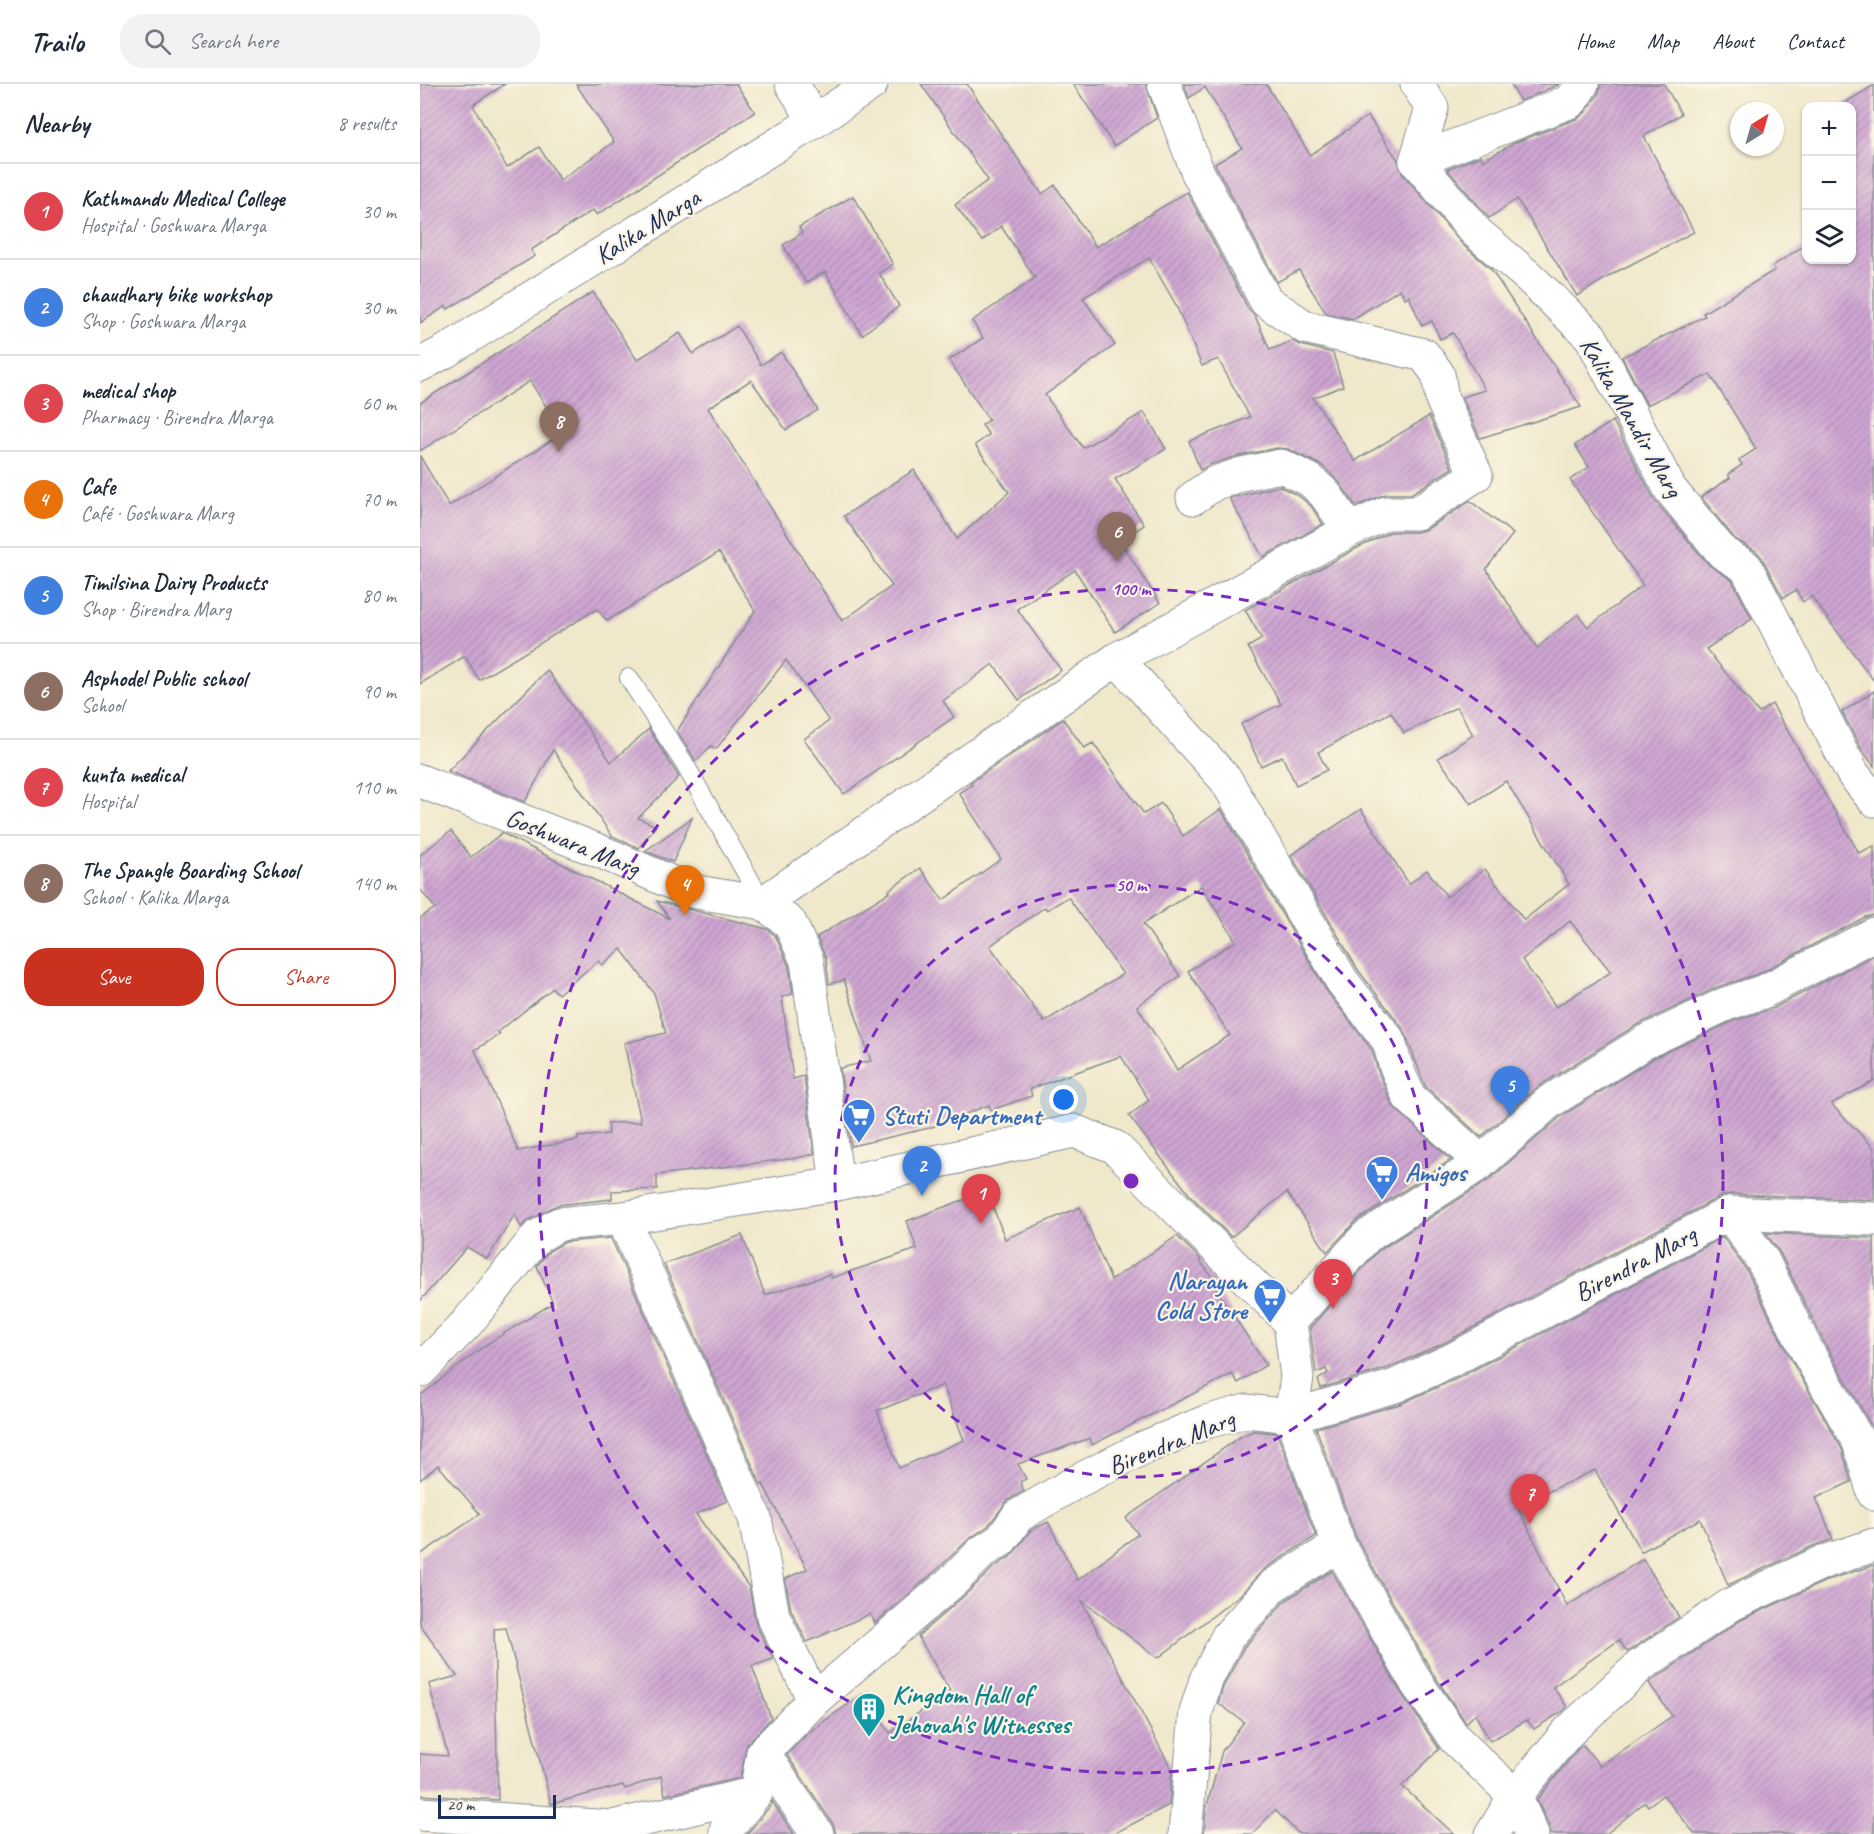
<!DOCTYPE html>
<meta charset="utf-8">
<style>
:root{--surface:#fff;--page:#f2f2f3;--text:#1f2937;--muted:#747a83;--line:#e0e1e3;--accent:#c8321e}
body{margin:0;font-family:Caveat,sans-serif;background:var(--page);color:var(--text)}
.controls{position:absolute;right:18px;top:18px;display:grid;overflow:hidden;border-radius:12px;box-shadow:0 2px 4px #0004}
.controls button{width:54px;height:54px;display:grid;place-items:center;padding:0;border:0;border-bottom:2px solid var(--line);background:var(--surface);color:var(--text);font:30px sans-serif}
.compass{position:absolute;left:1310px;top:18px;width:54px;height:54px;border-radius:50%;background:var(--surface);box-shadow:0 2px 4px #0004;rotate:37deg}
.scale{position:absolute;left:18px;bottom:15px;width:118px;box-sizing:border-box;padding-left:6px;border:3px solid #1b2f5e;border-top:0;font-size:16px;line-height:21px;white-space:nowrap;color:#1b2f5e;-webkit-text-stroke:4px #fcf5e5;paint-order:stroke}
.you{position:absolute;left:644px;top:1016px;width:21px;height:21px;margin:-15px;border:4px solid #fff;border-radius:50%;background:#1a73e8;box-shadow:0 0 0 9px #1a73e833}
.badge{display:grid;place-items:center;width:39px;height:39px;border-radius:50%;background:var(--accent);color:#fff;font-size:20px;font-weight:700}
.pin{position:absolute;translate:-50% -50px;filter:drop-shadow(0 2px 3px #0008)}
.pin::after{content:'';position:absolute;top:32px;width:21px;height:18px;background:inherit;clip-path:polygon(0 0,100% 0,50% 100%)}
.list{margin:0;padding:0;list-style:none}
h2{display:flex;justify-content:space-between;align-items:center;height:78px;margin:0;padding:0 24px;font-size:26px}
h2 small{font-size:20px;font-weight:400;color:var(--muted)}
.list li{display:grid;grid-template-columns:39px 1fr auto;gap:18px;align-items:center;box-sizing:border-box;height:96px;padding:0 24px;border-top:2px solid var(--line)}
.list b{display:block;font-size:22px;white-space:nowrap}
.list p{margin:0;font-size:20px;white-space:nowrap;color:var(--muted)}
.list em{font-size:20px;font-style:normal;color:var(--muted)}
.actions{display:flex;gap:12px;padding:18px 24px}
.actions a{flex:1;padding:14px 0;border:2px solid var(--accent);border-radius:24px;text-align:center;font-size:21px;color:var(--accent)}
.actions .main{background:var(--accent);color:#fff}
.icon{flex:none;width:33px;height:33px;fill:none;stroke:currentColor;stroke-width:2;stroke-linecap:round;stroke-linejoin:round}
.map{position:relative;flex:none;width:1454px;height:1750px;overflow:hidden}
header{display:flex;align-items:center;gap:36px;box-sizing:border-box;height:84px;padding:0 30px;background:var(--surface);border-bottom:2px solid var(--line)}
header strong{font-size:28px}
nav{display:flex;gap:33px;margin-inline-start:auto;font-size:21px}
.search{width:420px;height:54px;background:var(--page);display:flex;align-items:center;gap:15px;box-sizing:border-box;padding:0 21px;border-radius:24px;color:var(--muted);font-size:22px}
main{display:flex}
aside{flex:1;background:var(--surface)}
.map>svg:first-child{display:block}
.building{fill:url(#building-hatch);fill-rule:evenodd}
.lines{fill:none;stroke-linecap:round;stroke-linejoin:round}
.service-casing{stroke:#868c94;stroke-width:20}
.minor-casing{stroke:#868c94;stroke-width:35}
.service{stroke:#fff;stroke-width:18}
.minor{stroke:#fff;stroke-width:33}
.ring{fill:none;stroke:#7b2cbf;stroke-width:3;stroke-dasharray:10 8}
.labels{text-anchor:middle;stroke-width:4.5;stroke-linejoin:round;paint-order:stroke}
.street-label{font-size:26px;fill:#1b2f5e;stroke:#fcf5e5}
.shop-label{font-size:26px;font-weight:bold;fill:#366cbe;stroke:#fcf5e5;text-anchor:start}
.culture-label{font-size:26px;font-weight:bold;fill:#0d838f;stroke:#fcf5e5;text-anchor:start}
.centre{fill:#7b2cbf;stroke:#fcf5e5;stroke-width:3}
.ring-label{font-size:18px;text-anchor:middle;font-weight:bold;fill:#7b2cbf;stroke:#fcf5e5;stroke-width:4.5;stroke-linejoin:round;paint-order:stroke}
</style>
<header>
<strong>Trailo</strong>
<div class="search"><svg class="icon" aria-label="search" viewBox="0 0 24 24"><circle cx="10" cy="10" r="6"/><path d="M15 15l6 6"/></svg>Search here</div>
<nav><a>Home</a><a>Map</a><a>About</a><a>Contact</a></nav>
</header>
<main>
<aside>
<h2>Nearby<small>8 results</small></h2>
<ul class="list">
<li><span class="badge" style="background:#e0444e">1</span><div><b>Kathmandu Medical College</b><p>Hospital · Goshwara Marga</p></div><em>30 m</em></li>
<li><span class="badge" style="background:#3f7fe0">2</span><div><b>chaudhary bike workshop</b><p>Shop · Goshwara Marga</p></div><em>30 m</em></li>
<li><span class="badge" style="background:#e0444e">3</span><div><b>medical shop</b><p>Pharmacy · Birendra Marga</p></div><em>60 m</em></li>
<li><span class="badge" style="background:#e8710a">4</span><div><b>Cafe</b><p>Café · Goshwara Marg</p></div><em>70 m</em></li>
<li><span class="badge" style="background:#3f7fe0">5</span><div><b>Timilsina Dairy Products</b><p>Shop · Birendra Marg</p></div><em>80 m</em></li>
<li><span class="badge" style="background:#8d6e63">6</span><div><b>Asphodel Public school</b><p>School</p></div><em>90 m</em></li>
<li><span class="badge" style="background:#e0444e">7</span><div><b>kunta medical</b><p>Hospital</p></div><em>110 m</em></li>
<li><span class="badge" style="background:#8d6e63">8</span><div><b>The Spangle Boarding School</b><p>School · Kalika Marga</p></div><em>140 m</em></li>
</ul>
<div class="actions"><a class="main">Save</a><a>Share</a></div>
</aside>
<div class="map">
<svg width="1454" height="1750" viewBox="0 0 1454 1750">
<defs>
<pattern id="building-hatch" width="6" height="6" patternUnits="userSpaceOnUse" patternTransform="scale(1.5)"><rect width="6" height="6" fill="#cfa6d2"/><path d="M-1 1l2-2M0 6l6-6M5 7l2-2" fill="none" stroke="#a788ae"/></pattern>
</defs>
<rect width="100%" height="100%" fill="#fcf5e5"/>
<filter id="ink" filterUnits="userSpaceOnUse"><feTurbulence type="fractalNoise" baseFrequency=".0167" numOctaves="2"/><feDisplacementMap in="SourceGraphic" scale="12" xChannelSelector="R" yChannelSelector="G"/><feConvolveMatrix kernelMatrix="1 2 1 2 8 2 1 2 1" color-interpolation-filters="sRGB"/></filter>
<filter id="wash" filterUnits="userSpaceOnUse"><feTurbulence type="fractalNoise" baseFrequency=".008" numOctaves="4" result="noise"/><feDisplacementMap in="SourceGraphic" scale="24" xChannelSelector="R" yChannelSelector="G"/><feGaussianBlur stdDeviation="1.35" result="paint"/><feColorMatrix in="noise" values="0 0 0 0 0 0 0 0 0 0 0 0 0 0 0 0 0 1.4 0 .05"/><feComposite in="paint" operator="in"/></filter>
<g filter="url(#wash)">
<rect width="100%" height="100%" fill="#f0e8cb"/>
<g id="blocks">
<g class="building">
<path d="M0,0H85L53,21L87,84L119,63L140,96L194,58L156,0H316L335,28L177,131L173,126L111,166L115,172L28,225L26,222L0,239Z"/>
<path d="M501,0H547L622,110L635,101L676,163L767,108L829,226L835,232L850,266L872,257L881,261L913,269L923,302L893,314L935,377L1009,332L1032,384L991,410H966L936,422L920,399L903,382L868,365L857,364L818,372L789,381L780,386L769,357L830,333L798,275L782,282L756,221L729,174L663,214L695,261L625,311L663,364L724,328L746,365L695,395L724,441L700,457L740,519L695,548L655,486L597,525L641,586L599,616L573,580L523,617L534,633L424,710L384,655L409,637L366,576L296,665L291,662L276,677L257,647L335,527L299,468L187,537L177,525L59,596L45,572L0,600V372L29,422L143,349L110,297L0,367V319L173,208L217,276L260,249L273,270L317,242L341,281L361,268L398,326L366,346L331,296L288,324L422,537L472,502L424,432L494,386L537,455L589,408L555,361L569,351L562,341L569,336L529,276L563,254L552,237L615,194L581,142L562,157L535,121L568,96Z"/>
<path d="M653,0H726L737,34L694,62Z"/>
<path d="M764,0H846L890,71L948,32L978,76L982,89L1042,160L1071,185L1161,323L1060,354L1042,313L1065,306L1033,249L1020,255L1012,237L1002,242L989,212L985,214L980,205L933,235L906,229L879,186L857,198L795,80L822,64L785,3L769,14Z"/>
<path d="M1091,0H1140L1100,17Z"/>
<path d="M1181,0H1244L1261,30L1224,52L1274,148L1196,188L1157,212L1097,115L1069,134L1027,85L1061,72L1063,77L1094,59L1158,34L1167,27L1178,10Z"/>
<path d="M1454,1V597L1391,512L1383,518L1376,506L1363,514L1342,474L1336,467L1315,455L1281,413L1310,394L1308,390L1322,381L1319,376L1336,365L1290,290L1227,321L1202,273L1285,232L1283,229L1355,186L1353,182L1386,160V176H1431V22H1420Z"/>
<path d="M433,112L473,180L459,189L479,222L442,251L405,188L386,199L363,161L382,149L379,143Z"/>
<path d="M1193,337L1235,417L1289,481L1312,496L1332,535L1286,565L1339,629L1352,620L1439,769L1454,762V831L1445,833L1338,890L1298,903L1215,942L1119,1002L1061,1053L1005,1002L984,946L938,886L871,771L941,725L989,800L1007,786L1027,813L1065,785L1104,836L1149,800L1086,697L1051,720L1018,674L1053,651L1037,623L984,649L971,628L898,668L907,686L876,701L862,672L841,682L821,640L861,620L828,563L842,555L825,526L939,463L970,448H997L1007,445L1050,417L1093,450L1066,485L1117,564L1158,530L1168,543L1223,501L1150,396L1169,383L1155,361ZM1150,837L1191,888L1136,923L1102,876Z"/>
<path d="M859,402L879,412L891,422L903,440L843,473L809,414Z"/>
<path d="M127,586L191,678L229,645L259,693L218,734L236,742L219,764L192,752L133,666L105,718L28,687Z"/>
<path d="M1454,607V682L1442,666L1422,628Z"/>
<path d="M643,635L664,664L673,659L724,730L741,719L763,752L801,725L906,906L952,966L958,987L972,1021L1031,1076L936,1137L907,1168L867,1108L811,1153L769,1110L709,1032L729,1016L701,972L610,1005L612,1012L571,1026L569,1021L509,1044L431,1062L420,984L451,977L424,896L409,900L406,874L397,853L470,808L469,806L500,784L523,816L581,775L539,709L552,701L550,699ZM781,802L816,857L768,887L810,951L757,986L717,922L760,892L723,840ZM648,813L703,890L624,938L570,862L625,823L627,826Z"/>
<path d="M272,734L253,778L225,767Z"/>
<path d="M31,747L51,773L82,749L250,835L237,817L347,845L355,851L369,882L373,910L362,913L373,995L384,992L394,1070L377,1074L237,1091V1105L192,1107V1115L137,1121L107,1137L101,1143L95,1130L67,1175L47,1163L0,1217V834L15,824L0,805V771ZM201,865L234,909L246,949L204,959L221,1038L188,1039L189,1050L158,1053V1056L98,1067L55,966L80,950L78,948L133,904L138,910L178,877L182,881Z"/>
<path d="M1454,871V997L1411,1020L1454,1064V1116L1310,1110L1301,1112L1024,1259L968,1284L901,1304L898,1296L908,1289L906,1285L896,1289L890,1244L958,1167L1069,1096L1140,1033L1234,974L1313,937L1354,924Z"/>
<path d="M567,1107L585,1155L660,1123L691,1196L757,1152L781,1176L780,1177L797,1200L794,1202L846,1281L818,1299L812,1290L672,1361L670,1354L598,1380L606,1395L600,1398L604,1407L588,1416L568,1442L549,1455L520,1483L455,1539L450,1530L387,1558L371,1526L365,1495L387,1485L343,1400L341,1401L244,1180L322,1151L345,1211L411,1190V1194L497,1165L487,1137ZM523,1301L544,1356L479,1384L457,1327Z"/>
<path d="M1346,1149L1454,1154V1346L1404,1258L1360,1169Z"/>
<path d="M1303,1153L1327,1187L1371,1276L1422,1365L1431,1398L1396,1414L1413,1455L1393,1462L1308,1501L1280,1435L1221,1468L1175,1386L1097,1422L1147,1522L1223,1475L1259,1533L1207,1568L1199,1556L1133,1603L1147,1623L1143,1627L1114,1645L1107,1636L1070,1657L1055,1630L1046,1639L1012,1588L936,1453L896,1344L980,1320L1040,1293Z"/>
<path d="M191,1154L307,1417L276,1430L329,1503L336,1540L353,1575L332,1582L351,1634L327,1660L320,1694L245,1711L241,1692L205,1705L203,1701L131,1720L86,1544L74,1545L78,1716L0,1711V1670L28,1672L9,1600L37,1592L0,1541V1471L60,1430L18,1381L0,1396V1312L64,1262L133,1219L117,1182L129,1167L145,1158Z"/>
<path d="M833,1347L857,1349L896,1452L844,1485L820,1511L738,1574L661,1516L752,1686L749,1721L693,1750H416L413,1740L367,1671L389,1648L443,1610L470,1649L530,1607L498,1552L545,1511L574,1483L591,1472L611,1446L628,1438L658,1496L718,1450L706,1434L820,1353Z"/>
<path d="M1454,1481V1750H1275L1243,1711L1228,1722L1225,1718L1186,1750H1130L1129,1742L1117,1716L1157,1666L1163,1661L1180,1682L1252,1632L1229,1599L1233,1596L1321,1536L1408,1496Z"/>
<path d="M912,1487L980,1607L1019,1665L982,1702L1034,1750H879L855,1726L832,1750H784L786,1725L802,1667L824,1638L798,1619L803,1603L824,1563L866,1516Z"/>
<path d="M352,1717L374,1750H327L351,1721Z"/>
</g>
</g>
</g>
<g filter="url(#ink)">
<use href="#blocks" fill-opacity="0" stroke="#868c94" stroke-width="1.5"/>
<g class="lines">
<g class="service-casing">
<path id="service" d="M209,594L264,679L343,819"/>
</g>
<g class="minor-casing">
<g id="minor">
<path d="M372,0L395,37"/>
<path d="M997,0L1012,24L996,77L1056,148L1109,193L1171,253L1250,405L1303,469L1326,483L1433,690L1454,716"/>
<path d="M996,77L1151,17L1162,0"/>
<path d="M0,281L26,267L395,37L451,0"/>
<path d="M773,414L795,399L822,390L861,382L890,396L905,410L930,446"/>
<path d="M697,575L806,696L922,897L969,957L975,980L989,1013L1052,1070L1059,1080"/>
<path d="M0,697L177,766L271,807L343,819L370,839L387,877L417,1100"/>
<path d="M343,819L697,575L930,446L966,429H997L1056,391L1022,315L1018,290L1004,271L885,243L846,217L778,89L744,0"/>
<path d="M1309,1129L1343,1177L1387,1267L1439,1358L1454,1410"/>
<path d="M203,1134L335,1434L353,1532L394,1616"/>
<path d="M870,1238L946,1153L1059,1080L1129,1018L1225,958L1306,920L1345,907L1454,850"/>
<path d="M870,1238L877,1293L871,1332L919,1461L996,1598L1035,1655L1095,1712L1112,1750"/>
<path d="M0,1287L46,1240L117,1153L139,1140L203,1134L417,1100L654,1047L695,1063L870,1238"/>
<path d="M343,1669L397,1750"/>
<path d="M0,1730L192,1743L336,1709"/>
<path d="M306,1750V1746L336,1709L343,1669L394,1616L533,1497L562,1468L581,1456L598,1432L656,1398L721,1365L786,1338L826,1327L871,1332L975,1302L1032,1276L1309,1129L1454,1135"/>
<path d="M765,1750L776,1628L786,1596L808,1552L854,1501L919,1461"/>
<path d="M1072,1750L1095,1712L1148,1648L1221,1581L1312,1520L1401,1479L1454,1461"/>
</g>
</g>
<use href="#service" class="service"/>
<use href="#minor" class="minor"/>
</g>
</g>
<g class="ring">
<circle cx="711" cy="1097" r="296"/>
<circle cx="711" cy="1097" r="592"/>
</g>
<defs>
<g id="supermarket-pin" transform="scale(1.725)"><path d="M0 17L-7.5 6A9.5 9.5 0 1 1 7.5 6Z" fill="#3f7fe0" stroke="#fcf5e5"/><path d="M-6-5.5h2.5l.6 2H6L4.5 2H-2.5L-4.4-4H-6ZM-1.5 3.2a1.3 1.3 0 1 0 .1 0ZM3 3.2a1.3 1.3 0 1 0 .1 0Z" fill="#fff"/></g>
<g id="building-pin" transform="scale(1.725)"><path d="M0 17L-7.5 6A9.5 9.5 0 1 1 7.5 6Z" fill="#0f9aa8" stroke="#fcf5e5"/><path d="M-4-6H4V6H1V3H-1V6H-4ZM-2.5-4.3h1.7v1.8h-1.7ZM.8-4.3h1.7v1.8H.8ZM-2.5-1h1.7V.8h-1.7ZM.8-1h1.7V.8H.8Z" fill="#fff"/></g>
</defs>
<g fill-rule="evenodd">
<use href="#supermarket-pin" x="439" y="1031"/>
<use href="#supermarket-pin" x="962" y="1088"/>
<use href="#supermarket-pin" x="850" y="1211"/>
<use href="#building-pin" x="449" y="1625"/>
</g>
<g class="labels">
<g class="street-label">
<text transform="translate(227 142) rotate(-32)" y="9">Kalika Marga</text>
<text transform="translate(1212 333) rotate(60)" y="9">Kalika Mandir Marg</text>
<text transform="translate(153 758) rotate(22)" y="9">Goshwara Marg</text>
<text transform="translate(1215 1179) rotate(-28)" y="9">Birendra Marg</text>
<text transform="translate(751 1358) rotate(-22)" y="9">Birendra Marg</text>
</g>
<g class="shop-label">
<text x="462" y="1040">Stuti Department</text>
<text x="985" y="1097">Amigos</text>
<text x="827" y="1205" text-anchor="end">Narayan<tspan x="827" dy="30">Cold Store</tspan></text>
</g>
<g class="culture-label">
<text x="472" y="1619">Kingdom Hall of<tspan x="472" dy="30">Jehovah's Witnesses</tspan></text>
</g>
</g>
<circle cx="711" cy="1097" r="9" class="centre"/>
<g class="ring-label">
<text x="711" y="511">100 m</text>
<text x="711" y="807">50 m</text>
</g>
</svg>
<div class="controls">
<button>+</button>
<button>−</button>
<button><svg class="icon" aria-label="layers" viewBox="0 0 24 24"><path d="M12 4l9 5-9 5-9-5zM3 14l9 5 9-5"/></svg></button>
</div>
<svg class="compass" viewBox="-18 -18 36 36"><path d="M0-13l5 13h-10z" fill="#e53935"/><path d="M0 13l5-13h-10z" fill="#747a83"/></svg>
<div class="scale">20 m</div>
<div class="you"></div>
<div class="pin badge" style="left:561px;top:1140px;background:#e0444e">1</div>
<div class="pin badge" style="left:502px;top:1112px;background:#3f7fe0">2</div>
<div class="pin badge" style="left:913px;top:1225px;background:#e0444e">3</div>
<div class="pin badge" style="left:265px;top:831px;background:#e8710a">4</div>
<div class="pin badge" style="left:1090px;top:1032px;background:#3f7fe0">5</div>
<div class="pin badge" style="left:697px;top:478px;background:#8d6e63">6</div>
<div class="pin badge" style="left:1110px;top:1440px;background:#e0444e">7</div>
<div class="pin badge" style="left:139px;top:368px;background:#8d6e63">8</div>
</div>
</main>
